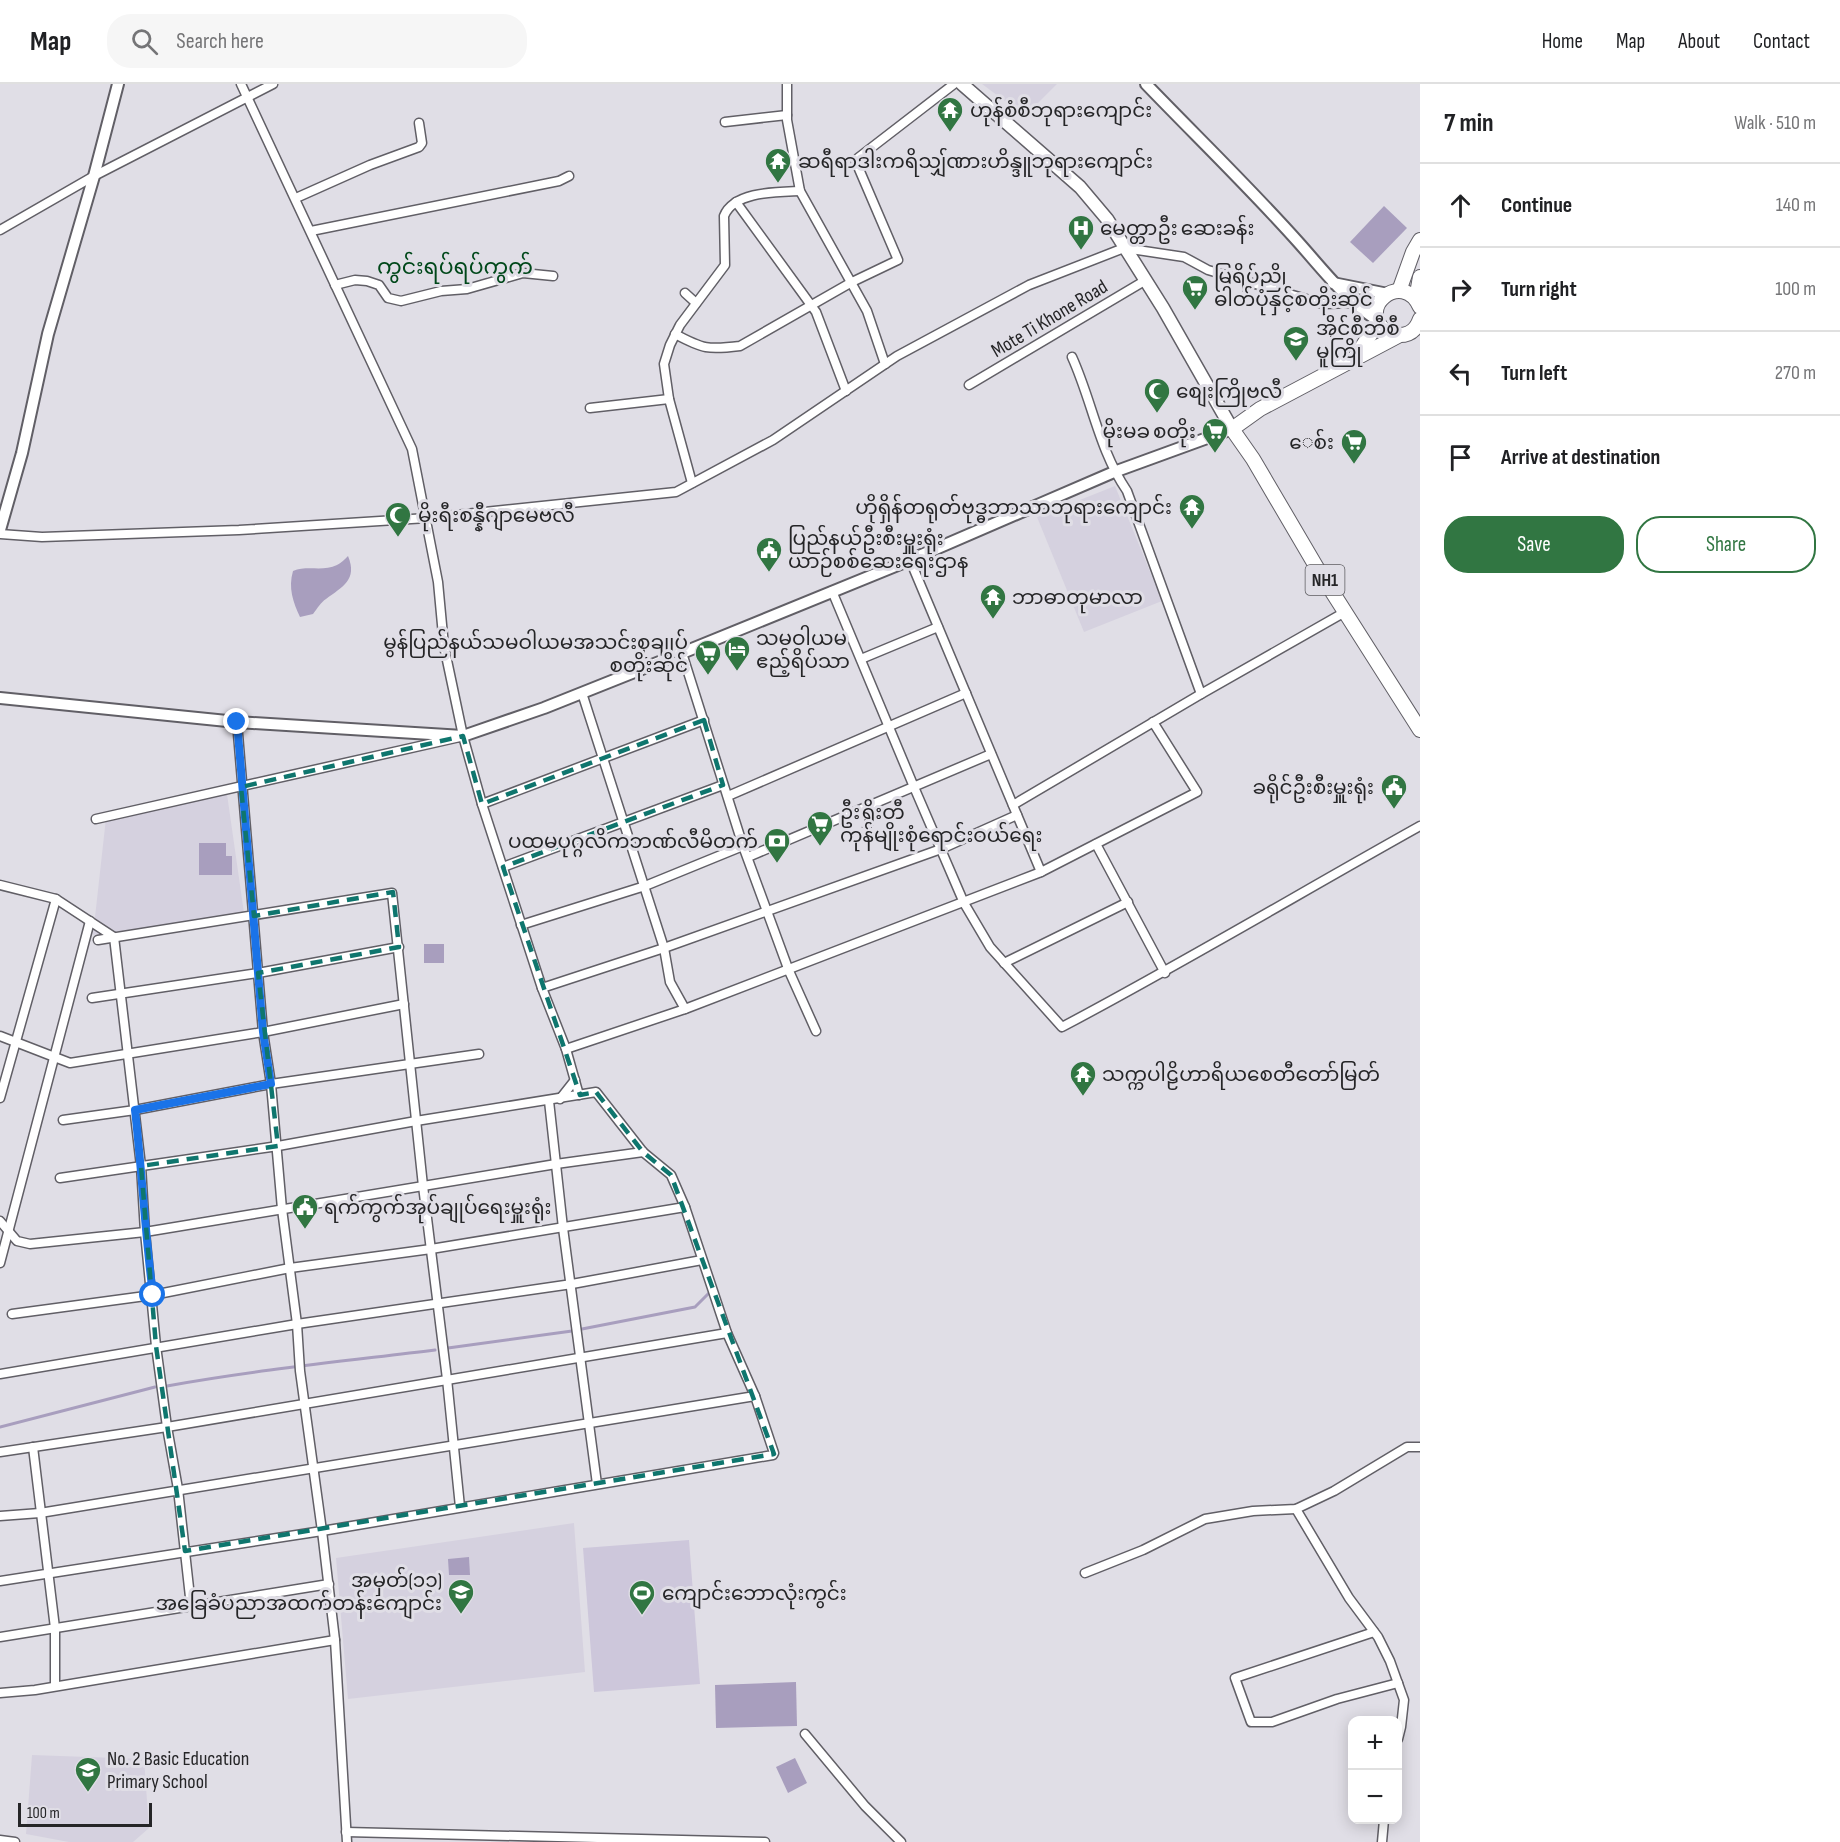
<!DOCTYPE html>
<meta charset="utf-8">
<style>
:root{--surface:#fff;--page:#f6f6f6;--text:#202124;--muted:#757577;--line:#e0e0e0;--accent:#317642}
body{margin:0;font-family:"Sofia Sans Condensed","Noto Sans Myanmar",sans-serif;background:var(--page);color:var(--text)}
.controls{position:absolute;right:18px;bottom:18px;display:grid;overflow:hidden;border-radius:12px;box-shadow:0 3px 15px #0003}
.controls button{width:54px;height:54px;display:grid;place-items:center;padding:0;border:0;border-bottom:2px solid var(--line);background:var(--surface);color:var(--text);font:30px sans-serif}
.scale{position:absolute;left:18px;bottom:15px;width:134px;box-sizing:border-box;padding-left:6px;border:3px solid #252527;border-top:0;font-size:16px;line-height:21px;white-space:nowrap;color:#252527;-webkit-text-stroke:4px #e0dee6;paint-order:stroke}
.stop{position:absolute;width:18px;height:18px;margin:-14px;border:4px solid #1a73e8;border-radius:50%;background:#fff}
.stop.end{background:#1a73e8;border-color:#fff;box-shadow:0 2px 6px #0008}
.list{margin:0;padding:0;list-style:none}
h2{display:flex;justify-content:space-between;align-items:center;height:78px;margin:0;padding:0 24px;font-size:26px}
h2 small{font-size:20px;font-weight:400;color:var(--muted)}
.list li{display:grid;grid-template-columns:39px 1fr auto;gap:18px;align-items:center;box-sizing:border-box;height:84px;padding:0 24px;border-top:2px solid var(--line)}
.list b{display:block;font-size:22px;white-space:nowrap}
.list em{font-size:20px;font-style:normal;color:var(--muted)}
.actions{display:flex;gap:12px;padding:18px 24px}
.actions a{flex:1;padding:14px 0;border:2px solid var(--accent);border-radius:24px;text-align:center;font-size:21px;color:var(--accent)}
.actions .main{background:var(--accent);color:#fff}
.icon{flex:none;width:33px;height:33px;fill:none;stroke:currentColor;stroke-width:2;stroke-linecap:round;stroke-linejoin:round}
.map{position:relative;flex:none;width:1420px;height:1758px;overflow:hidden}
header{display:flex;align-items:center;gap:36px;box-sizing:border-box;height:84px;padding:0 30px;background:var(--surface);border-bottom:2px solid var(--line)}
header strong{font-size:28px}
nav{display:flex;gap:33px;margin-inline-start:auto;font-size:21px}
.search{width:420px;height:54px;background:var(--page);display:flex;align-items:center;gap:15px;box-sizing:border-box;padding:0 21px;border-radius:24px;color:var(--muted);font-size:22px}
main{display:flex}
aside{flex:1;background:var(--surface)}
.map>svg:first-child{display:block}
.built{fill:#d5d1df}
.green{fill:#cdc7db}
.water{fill:#a89ebe}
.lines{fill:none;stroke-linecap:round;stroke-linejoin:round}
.stream{stroke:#a89ebe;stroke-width:3}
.minor-casing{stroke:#615f66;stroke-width:11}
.secondary-casing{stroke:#615f66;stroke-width:14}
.primary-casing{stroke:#615f66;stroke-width:15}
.trunk-casing{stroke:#615f66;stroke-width:16}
.minor{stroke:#fff;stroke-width:8}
.secondary{stroke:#fff;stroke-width:10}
.primary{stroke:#fff;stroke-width:12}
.trunk{stroke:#fff;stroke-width:14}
.route{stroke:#1a73e8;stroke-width:8}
.marked{fill:none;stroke:#0f766e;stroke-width:4.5;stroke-dasharray:12 8;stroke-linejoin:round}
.labels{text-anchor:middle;stroke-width:6;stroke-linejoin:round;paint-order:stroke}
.shield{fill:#e0dee6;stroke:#5d5c60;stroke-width:1.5}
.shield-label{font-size:18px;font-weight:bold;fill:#252527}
.poi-label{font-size:20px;fill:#252527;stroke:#e0dee6;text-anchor:start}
.street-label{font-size:20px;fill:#252527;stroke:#e0dee6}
.quarter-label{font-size:22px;fill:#00481a;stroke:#e0dee6}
</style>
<header>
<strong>Map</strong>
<div class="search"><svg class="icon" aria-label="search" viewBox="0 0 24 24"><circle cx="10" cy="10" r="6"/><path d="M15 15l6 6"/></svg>Search here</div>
<nav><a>Home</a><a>Map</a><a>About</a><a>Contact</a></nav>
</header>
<main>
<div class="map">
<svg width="1420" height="1758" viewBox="0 0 1420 1758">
<rect width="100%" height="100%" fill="#e0dee6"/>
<g class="built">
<path d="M982,0H1057L1025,32Z"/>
<path d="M1115,402L1162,517L1084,548L1037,433Z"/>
<path d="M227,710L244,829L93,851L106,734Z"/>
<path d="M574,1439L585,1588L348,1615L336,1474Z"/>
<path d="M32,1671L144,1675L149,1744L133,1758H69L26,1750Z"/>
</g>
<path class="green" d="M689,1456L700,1600L594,1608L583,1464Z"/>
<g class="water">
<path d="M1384,122L1407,144L1373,179L1350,158Z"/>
<path d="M348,472C358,496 342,503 326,515C321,518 317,525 313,530L300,533C293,518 288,504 293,487C307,481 323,488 337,481C341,479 345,475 348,472Z"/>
<path d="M199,759H226V772H232V791H199Z"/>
<rect x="424" y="860" width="20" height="19"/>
<path d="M469,1473L470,1491H449L448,1475Z"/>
<path d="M796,1598L797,1642L716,1644L715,1601Z"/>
<path d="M795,1674L807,1699L788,1709L776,1683Z"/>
</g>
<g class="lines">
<g class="stream">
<path d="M582,1245L695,1223L710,1208"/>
<path d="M448,1264L572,1247"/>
<path d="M167,1302C256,1286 346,1277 435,1266"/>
<path d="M0,1343L155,1303"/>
</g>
<g class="minor-casing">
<g id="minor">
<path d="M241,0L412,365L438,498L444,562L463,652L482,720L542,904L566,965L579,1011"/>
<path d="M787,0V36L800,107L867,227L885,280"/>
<path d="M725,38L787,31"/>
<path d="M296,114L370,81L419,63L422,59L419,39"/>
<path d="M736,118L816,228L846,307"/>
<path d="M0,146L94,92L273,0"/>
<path d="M311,147L559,97L569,92"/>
<path d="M335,201L355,196L367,197L379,201L388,214L401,217L441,207L467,205L523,189L553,192"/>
<path d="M685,209L696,219"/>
<path d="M675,250C703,265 708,266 740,262L852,198L898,176L856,78L858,74L954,0"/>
<path d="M1072,273C1092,317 1099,366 1127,407L1201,610"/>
<path d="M969,301L1146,196"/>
<path d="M590,324L669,315"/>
<path d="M692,399L669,315L664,280L670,261L680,241L725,181L724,132C734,107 778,108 800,107"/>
<path d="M0,450L42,453L239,446L427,434L676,408L773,356L897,272L1029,201L1124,164L1184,173L1208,186L1323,220L1354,219"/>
<path d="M910,476L1041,788"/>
<path d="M832,507L914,703L964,819L990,863L1062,943C1183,879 1300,809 1420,742"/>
<path d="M682,569L743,762L789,887L816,947"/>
<path d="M861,575L938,543"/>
<path d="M582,609L664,864L670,898L685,925"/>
<path d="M237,638L263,948L271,1000L282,1125L297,1240L300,1287L322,1447L335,1556L347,1758"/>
<path d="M728,712L966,609"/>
<path d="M482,720L704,636"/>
<path d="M1013,721L1201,610L1345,528"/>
<path d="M96,735L460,653"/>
<path d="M1096,760L1165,889"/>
<path d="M748,773L991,670"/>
<path d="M503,783L723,701"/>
<path d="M0,801L56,815L114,853L141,1082L145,1148L156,1262L167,1343L178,1405L191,1522"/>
<path d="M521,841L645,802L743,762"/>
<path d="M98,856L392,809L423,1102L447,1295L460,1423"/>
<path d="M1004,879L1128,818"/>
<path d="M542,904L664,864L941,765L1017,731"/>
<path d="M92,914L258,889L399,863"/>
<path d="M0,952L70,979L263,948L404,920"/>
<path d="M566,965L685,925L1041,788L1197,708L1153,638"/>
<path d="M0,1014L56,815"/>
<path d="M560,1015L575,996"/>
<path d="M549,1017L563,1144L597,1400"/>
<path d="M63,1036L135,1026L271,1000L479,970"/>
<path d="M0,1137L17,1157L30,1160L145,1148L556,1080L643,1068"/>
<path d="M0,1179L90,837"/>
<path d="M12,1230L153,1211L290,1184L431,1165L685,1123"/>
<path d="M0,1290L297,1240L572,1200L702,1176"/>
<path d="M33,1363L55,1544V1602"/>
<path d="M0,1368L167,1343L727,1249"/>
<path d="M1296,1425L1349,1514L1378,1553L1390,1577L1404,1616L1401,1643L1398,1655"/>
<path d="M0,1432L40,1429L755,1312"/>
<path d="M1085,1489L1143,1466L1205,1435L1253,1427L1296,1425L1334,1407L1407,1363H1420"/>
<path d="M0,1497L322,1447L773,1371L774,1369L755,1312L727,1249L685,1123L671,1091L643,1068L596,1008L416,1037L278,1062L60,1094"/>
<path d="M1374,1548L1235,1594L1251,1638H1272L1337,1615L1398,1599"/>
<path d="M0,1553L329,1500"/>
<path d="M0,1609L35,1606L335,1556"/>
<path d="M805,1650L865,1722L901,1758"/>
<path d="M346,1748L765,1758"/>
<path d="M0,1756L15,1758"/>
<path d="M1382,1758L1384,1736"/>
</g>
</g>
<g class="secondary-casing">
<g id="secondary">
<path d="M1146,0C1197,53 1250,104 1299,159C1324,187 1345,215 1377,236"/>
<path d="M1333,199L1388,210"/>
<path d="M0,446L22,369L48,250L94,92L118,0"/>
<path d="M0,614L237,638L463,652L544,624L682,569L910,476L1114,388L1232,345"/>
</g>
</g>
<g class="primary-casing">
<path id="primary" d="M962,0L1080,103L1107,135L1163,224L1232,345"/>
</g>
<g class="trunk-casing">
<g id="trunk">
<path d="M1399,207L1413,168L1420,156"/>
<path d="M1416,215L1420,193"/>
<path d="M1420,223C1403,184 1351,226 1390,250C1404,253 1415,250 1420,235"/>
<path d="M1398,252L1260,325L1232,345L1253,375L1317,484L1420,646"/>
<path d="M1354,275L1378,239"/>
</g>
</g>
<use href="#minor" class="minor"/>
<use href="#secondary" class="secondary"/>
<use href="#primary" class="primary"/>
<use href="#trunk" class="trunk"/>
</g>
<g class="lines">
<path class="route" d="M153,1211C145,1149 142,1088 135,1026L271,1000L263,948L237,638"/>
</g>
<path class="marked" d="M704,636L723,701L503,783L580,1011L596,1008L643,1068L671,1091L774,1370L185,1467L156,1262L141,1082L278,1062L258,889L399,863L393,808L254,832L241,703L463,652L482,720Z"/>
<defs>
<g id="temple-pin" transform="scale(1.35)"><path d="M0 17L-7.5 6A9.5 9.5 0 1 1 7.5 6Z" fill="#317642" stroke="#e0dee6"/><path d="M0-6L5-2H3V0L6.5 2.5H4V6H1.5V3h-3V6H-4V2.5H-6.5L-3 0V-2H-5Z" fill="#fff"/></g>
<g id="hospital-pin" transform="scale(1.35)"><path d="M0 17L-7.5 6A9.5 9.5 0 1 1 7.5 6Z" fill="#317642" stroke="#e0dee6"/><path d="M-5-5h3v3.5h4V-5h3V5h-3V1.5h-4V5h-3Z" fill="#fff"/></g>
<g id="supermarket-pin" transform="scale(1.35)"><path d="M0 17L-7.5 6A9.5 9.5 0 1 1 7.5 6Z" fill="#317642" stroke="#e0dee6"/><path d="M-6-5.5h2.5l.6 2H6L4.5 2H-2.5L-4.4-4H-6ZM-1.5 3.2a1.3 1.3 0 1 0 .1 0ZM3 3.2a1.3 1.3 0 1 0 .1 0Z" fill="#fff"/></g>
<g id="school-pin" transform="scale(1.35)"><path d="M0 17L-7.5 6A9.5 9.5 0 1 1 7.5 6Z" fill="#317642" stroke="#e0dee6"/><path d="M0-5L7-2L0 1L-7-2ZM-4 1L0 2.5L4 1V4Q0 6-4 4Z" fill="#fff"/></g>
<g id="mosque-pin" transform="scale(1.35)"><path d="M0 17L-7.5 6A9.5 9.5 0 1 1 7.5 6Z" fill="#317642" stroke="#e0dee6"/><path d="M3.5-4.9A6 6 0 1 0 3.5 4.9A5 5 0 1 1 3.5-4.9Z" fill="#fff"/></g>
<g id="civic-pin" transform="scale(1.35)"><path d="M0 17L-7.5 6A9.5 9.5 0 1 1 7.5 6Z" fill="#317642" stroke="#e0dee6"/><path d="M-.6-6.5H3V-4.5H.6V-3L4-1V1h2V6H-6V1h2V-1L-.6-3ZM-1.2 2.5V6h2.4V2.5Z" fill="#fff"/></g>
<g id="hotel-pin" transform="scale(1.35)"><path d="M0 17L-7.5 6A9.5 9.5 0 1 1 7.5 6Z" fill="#317642" stroke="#e0dee6"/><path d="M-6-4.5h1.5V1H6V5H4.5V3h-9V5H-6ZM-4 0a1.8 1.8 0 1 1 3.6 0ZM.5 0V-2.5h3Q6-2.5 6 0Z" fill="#fff"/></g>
<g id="bank-pin" transform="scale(1.35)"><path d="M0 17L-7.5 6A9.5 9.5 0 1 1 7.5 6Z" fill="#317642" stroke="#e0dee6"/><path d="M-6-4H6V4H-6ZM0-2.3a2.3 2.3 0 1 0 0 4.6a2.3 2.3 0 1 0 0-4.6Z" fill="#fff"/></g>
<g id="stadium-pin" transform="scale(1.35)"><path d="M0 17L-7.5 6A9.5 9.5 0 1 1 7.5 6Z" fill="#317642" stroke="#e0dee6"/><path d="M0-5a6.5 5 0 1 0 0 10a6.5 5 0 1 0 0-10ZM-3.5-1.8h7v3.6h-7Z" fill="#fff"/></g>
</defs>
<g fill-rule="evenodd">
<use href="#temple-pin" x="950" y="26"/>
<use href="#temple-pin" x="778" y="77"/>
<use href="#hospital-pin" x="1081" y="144"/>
<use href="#supermarket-pin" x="1195" y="204"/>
<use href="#school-pin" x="1296" y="255"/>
<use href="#mosque-pin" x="1157" y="307"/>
<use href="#supermarket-pin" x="1215" y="347"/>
<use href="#supermarket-pin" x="1354" y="358"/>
<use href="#temple-pin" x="1192" y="423"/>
<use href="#mosque-pin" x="398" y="431"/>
<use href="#civic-pin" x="769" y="466"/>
<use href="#temple-pin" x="993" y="513"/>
<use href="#hotel-pin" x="737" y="565"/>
<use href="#supermarket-pin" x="708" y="569"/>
<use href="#civic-pin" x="1394" y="703"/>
<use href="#supermarket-pin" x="820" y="740"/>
<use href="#bank-pin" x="777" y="757"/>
<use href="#temple-pin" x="1083" y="990"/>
<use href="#civic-pin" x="305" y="1123"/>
<use href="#school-pin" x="461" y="1508"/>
<use href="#stadium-pin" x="642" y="1509"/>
<use href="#school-pin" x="88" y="1686"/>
</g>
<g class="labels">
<rect class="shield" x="1305.5" y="481" width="39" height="30" rx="4.5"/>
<g class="shield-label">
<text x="1325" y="502">NH1</text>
</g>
<g class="poi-label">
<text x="970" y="33">ဟုန်စံစီဘုရားကျောင်း</text>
<text x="798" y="84">ဆရီရာဒါးကရိသျှ်ဏားဟိန္ဒူဘုရားကျောင်း</text>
<text x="1100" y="151">မေတ္တာဦး ဆေးခန်း</text>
<text x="1214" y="199">မြရိပ်ညို<tspan x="1214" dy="23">ဓါတ်ပုံနှင့်စတိုးဆိုင်</tspan></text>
<text x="1316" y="251">အိုင်စီဘီစီ<tspan x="1316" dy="23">မူကြို</tspan></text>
<text x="1176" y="314">စျေးကြိုဗလီ</text>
<text x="1196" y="354" text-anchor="end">မိုးမခ စတိုး</text>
<text x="1334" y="365" text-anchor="end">ေစ်း</text>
<text x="1172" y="430" text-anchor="end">ဟိုရှိန်တရုတ်ဗုဒ္ဓဘာသာဘုရားကျောင်း</text>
<text x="418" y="438">မိုးရီးစန္နီဂျာမေဗလီ</text>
<text x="788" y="461">ပြည်နယ်ဦးစီးမှူးရုံး<tspan x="788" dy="23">ယာဉ်စစ်ဆေးရေးဌာန</tspan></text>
<text x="1012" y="520">ဘာဓာတုမာလာ</text>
<text x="756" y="561">သမဝါယမ<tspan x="756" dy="23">ဧည့်ရိပ်သာ</tspan></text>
<text x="688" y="565" text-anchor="end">မွန်ပြည်နယ်သမဝါယမအသင်းစုချုပ်<tspan x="688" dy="23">စတိုးဆိုင်</tspan></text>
<text x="1374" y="710" text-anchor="end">ခရိုင်ဦးစီးမှူးရုံး</text>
<text x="840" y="735">ဦးရှိုးတီ<tspan x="840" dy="23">ကုန်မျိုးစုံရောင်းဝယ်ရေး</tspan></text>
<text x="758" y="764" text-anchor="end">ပထမပုဂ္ဂလိကဘဏ်လီမိတက်</text>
<text x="1102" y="997">သက္ကပါဠိဟာရိယစေတီတော်မြတ်</text>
<text x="324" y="1130">ရက်ကွက်အုပ်ချုပ်ရေးမှူးရုံး</text>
<text x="442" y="1503" text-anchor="end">အမှတ်(၁၁)<tspan x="442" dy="23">အခြေခံပညာအထက်တန်းကျောင်း</tspan></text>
<text x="662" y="1516">ကျောင်းဘောလုံးကွင်း</text>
<text x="107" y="1681">No. 2 Basic Education<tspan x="107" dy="23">Primary School</tspan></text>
</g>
<g class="street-label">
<text transform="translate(1049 234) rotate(-31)" y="7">Mote Ti Khone Road</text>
</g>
<g class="quarter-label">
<text x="455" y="190">ကွင်းရပ်ရပ်ကွက်</text>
</g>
</g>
</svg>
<div class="controls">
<button>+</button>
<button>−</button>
</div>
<div class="scale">100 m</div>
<div class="stop" style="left:153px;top:1211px"></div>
<div class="stop end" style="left:237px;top:638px"></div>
</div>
<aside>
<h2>7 min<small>Walk · 510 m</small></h2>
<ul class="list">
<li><svg class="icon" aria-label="ahead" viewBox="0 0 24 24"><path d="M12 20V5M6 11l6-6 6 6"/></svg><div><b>Continue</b></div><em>140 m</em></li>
<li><svg class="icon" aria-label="right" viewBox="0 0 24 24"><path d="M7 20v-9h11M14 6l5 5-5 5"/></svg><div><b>Turn right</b></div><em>100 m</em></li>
<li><svg class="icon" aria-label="left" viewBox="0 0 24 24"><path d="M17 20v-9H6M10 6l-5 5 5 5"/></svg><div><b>Turn left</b></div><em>270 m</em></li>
<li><svg class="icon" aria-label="arrive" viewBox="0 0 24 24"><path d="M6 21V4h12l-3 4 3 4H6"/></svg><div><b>Arrive at destination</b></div></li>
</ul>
<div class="actions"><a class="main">Save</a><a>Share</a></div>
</aside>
</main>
